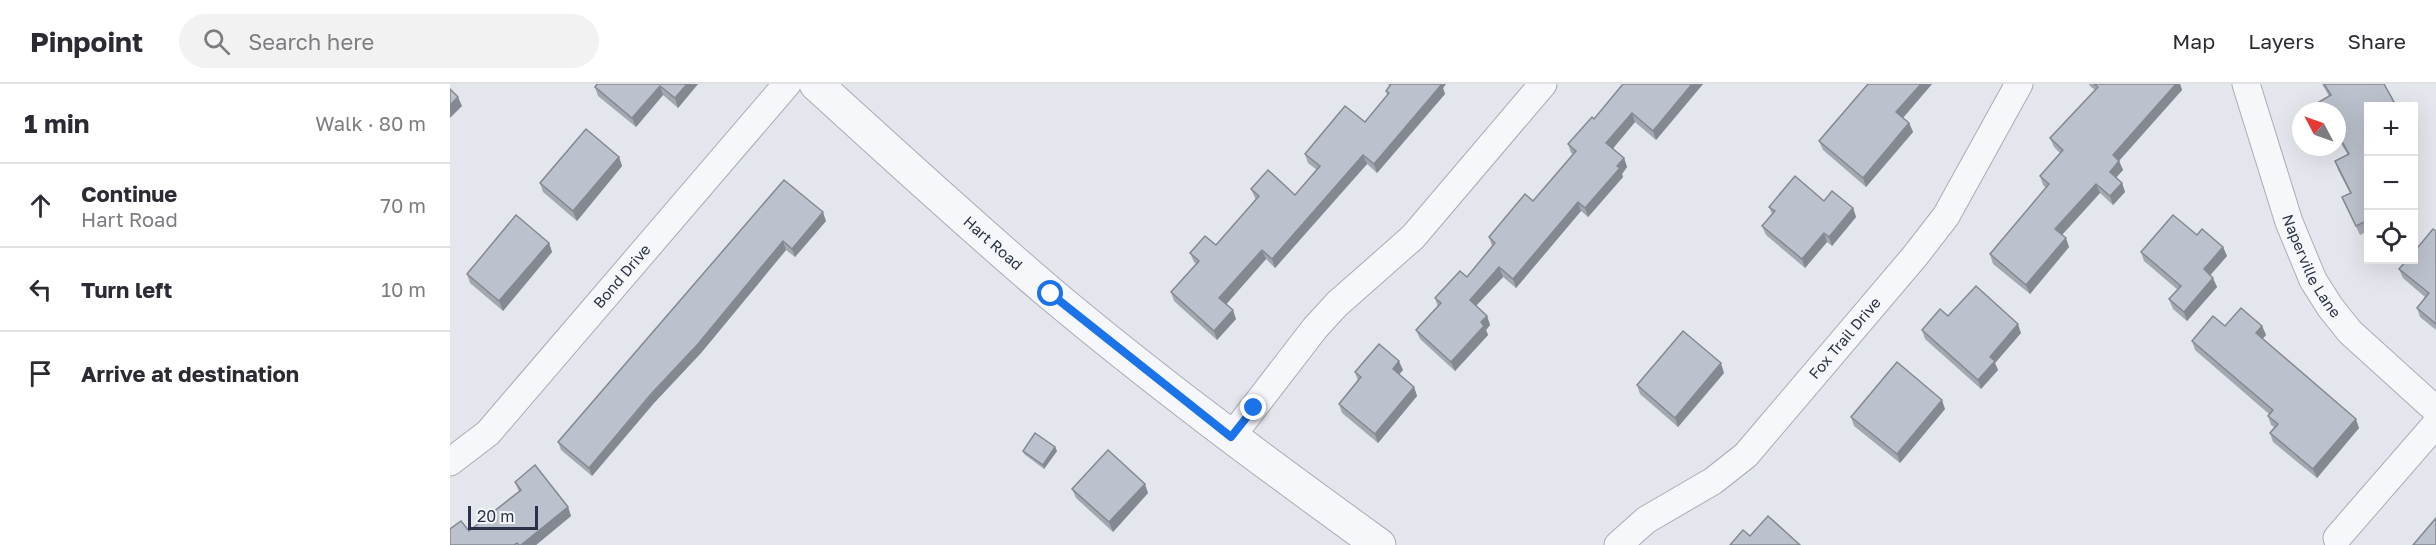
<!DOCTYPE html>
<meta charset="utf-8">
<style>
:root{--surface:#fff;--page:#f2f2f3;--text:#2b2b33;--muted:#7c7c81;--line:#e1e1e2}
body{margin:0;font-family:"Golos Text",sans-serif;background:var(--page);color:var(--text)}
.controls{position:absolute;right:18px;top:18px;display:grid;overflow:hidden;border-radius:0px;box-shadow:0 6px 24px #0002}
.controls button{width:54px;height:54px;display:grid;place-items:center;padding:0;border:0;border-bottom:2px solid var(--line);background:var(--surface);color:var(--text);font:30px sans-serif}
.compass{position:absolute;left:1842px;top:18px;width:54px;height:54px;border-radius:50%;background:var(--surface);box-shadow:0 6px 24px #0002;rotate:311deg}
.scale{position:absolute;left:18px;bottom:15px;width:70px;box-sizing:border-box;padding-left:6px;border:3px solid #293247;border-top:0;font-size:16px;line-height:21px;white-space:nowrap;color:#293247;-webkit-text-stroke:4px #f3f5f9;paint-order:stroke}
.stop{position:absolute;width:18px;height:18px;margin:-14px;border:4px solid #1a73e8;border-radius:50%;background:#fff}
.stop.end{background:#1a73e8;border-color:#fff;box-shadow:0 2px 6px #0008}
.list{margin:0;padding:0;list-style:none}
h2{display:flex;justify-content:space-between;align-items:center;height:78px;margin:0;padding:0 24px;font-size:26px}
h2 small{font-size:20px;font-weight:400;color:var(--muted)}
.list li{display:grid;grid-template-columns:39px 1fr auto;gap:18px;align-items:center;box-sizing:border-box;height:84px;padding:0 24px;border-top:2px solid var(--line)}
.list b{display:block;font-size:22px;white-space:nowrap}
.list p{margin:0;font-size:20px;white-space:nowrap;color:var(--muted)}
.list em{font-size:20px;font-style:normal;color:var(--muted)}
.icon{flex:none;width:33px;height:33px;fill:none;stroke:currentColor;stroke-width:2;stroke-linecap:round;stroke-linejoin:round}
.map{position:relative;flex:none;width:1986px;height:461px;overflow:hidden}
header{display:flex;align-items:center;gap:36px;box-sizing:border-box;height:84px;padding:0 30px;background:var(--surface);border-bottom:2px solid var(--line)}
header strong{font-size:28px}
nav{display:flex;gap:33px;margin-inline-start:auto;font-size:21px}
.search{width:420px;height:54px;background:var(--page);display:flex;align-items:center;gap:15px;box-sizing:border-box;padding:0 21px;border-radius:33px;color:var(--muted);font-size:22px}
main{display:flex}
aside{flex:1;background:var(--surface)}
.map>svg:first-child{display:block}
.lines{fill:none;stroke-linecap:round;stroke-linejoin:round}
.minor-casing{stroke:#a7acb7;stroke-width:29}
.tertiary-casing{stroke:#a7acb7;stroke-width:35}
.minor{stroke:#f6f7fa;stroke-width:27}
.tertiary{stroke:#f6f7fa;stroke-width:33}
.wall{fill:#a2a7b0}
.shaded-wall{fill:#848890}
.building{fill:#bcc2cd;stroke:#848890;stroke-width:1.5}
.route{stroke:#1a73e8;stroke-width:8}
.labels{text-anchor:middle;stroke-width:5;stroke-linejoin:round;paint-order:stroke}
.street-label{font-size:15px;fill:#293247;stroke:#f3f5f9}
</style>
<header>
<strong>Pinpoint</strong>
<div class="search"><svg class="icon" aria-label="search" viewBox="0 0 24 24"><circle cx="10" cy="10" r="6"/><path d="M15 15l6 6"/></svg>Search here</div>
<nav><a>Map</a><a>Layers</a><a>Share</a></nav>
</header>
<main>
<aside>
<h2>1 min<small>Walk · 80 m</small></h2>
<ul class="list">
<li><svg class="icon" aria-label="ahead" viewBox="0 0 24 24"><path d="M12 20V5M6 11l6-6 6 6"/></svg><div><b>Continue</b><p>Hart Road</p></div><em>70 m</em></li>
<li><svg class="icon" aria-label="left" viewBox="0 0 24 24"><path d="M17 20v-9H6M10 6l-5 5 5 5"/></svg><div><b>Turn left</b></div><em>10 m</em></li>
<li><svg class="icon" aria-label="arrive" viewBox="0 0 24 24"><path d="M6 21V4h12l-3 4 3 4H6"/></svg><div><b>Arrive at destination</b></div></li>
</ul>
</aside>
<div class="map">
<svg width="1986" height="461" viewBox="0 0 1986 461">
<rect width="100%" height="100%" fill="#e3e6ec"/>
<g class="lines">
<g class="minor-casing">
<g id="minor">
<path id="s1" d="M1796,0L1839,138L1863,196L1880,223L1900,248L1986,326"/>
<path d="M781,353L865,244L887,220L963,153L1093,0"/>
<path id="s2" d="M0,378L38,349L337,0"/>
<path d="M1887,454L1986,340"/>
<path id="s3" d="M1168,461L1196,436L1263,397L1296,371L1465,172L1496,132L1569,0"/>
</g>
</g>
<g class="tertiary-casing">
<g id="tertiary">
<path id="s4" d="M366,0C443,70 520,141 600,209C706,298 817,380 929,461"/>
</g>
</g>
<use href="#minor" class="minor"/>
<use href="#tertiary" class="tertiary"/>
</g>
<g class="wall">
<path d="M248,0L228,24L213,11L186,43L148,12L145,3Z"/>
<path d="M938,0H996L993,4L995,10L927,89L917,80L825,184L816,175L776,220L786,235L767,256L724,217L721,208L746,180L744,178L740,169L766,161L806,116L805,114L801,105L845,111L867,86L858,79L855,70L915,38L937,11L936,7L940,2Z"/>
<path d="M1173,0H1253L1206,56L1185,38L1163,64L1174,74L1177,83L1172,90L1173,93L1138,133L1131,127L1066,204L1053,193L1026,222L1037,232L1040,241L1036,246L1038,251L1005,287L970,255L966,246L988,223L985,214L1017,193L1042,162L1039,153L1083,117L1123,70L1121,69L1118,60L1144,35Z"/>
<path d="M1418,0H1482L1453,34L1459,39L1463,48L1416,103L1373,66L1369,57Z"/>
<path d="M1639,0H1730L1732,6L1669,77L1673,86L1666,93L1672,99L1675,108L1663,121L1650,109L1612,151L1619,163L1580,210L1543,180L1540,170L1596,104L1593,101L1590,92L1610,69L1604,63L1600,54L1645,6L1640,2Z"/>
<path d="M1872,0H1934L1944,18L1946,22H1918V147L1910,151L1896,122L1892,113L1900,109L1888,86L1885,77L1898,71L1887,53V27H1872L1869,18L1879,12Z"/>
<path d="M169,73L172,82L127,137L93,108L90,99Z"/>
<path d="M334,96L376,137L345,173L336,166L251,269L204,319L142,392L111,366L108,358Z"/>
<path d="M1374,117L1403,124L1406,133L1382,162L1377,158L1355,184L1316,151L1312,142L1322,130L1319,123Z"/>
<path d="M1986,147V246L1970,233L1967,224L1975,213L1953,194L1949,185Z"/>
<path d="M1747,151L1773,163L1777,172L1760,191L1767,203L1737,237L1723,225L1719,215L1728,206L1694,177L1691,168Z"/>
<path d="M99,159L102,168L53,227L20,199L17,190Z"/>
<path d="M1498,232L1571,249L1545,279L1548,286L1531,305L1475,255L1472,246Z"/>
<path d="M1775,242H1812L1816,251L1812,255L1909,344L1867,394L1823,358L1820,349L1824,343L1821,341L1818,332L1819,330L1745,266L1742,257Z"/>
<path d="M953,286L949,290L964,303L967,312L928,359L892,329L889,320L908,297L905,288Z"/>
<path d="M1274,289L1228,343L1190,310L1187,301Z"/>
<path d="M1495,325L1450,379L1404,342L1401,333Z"/>
<path d="M605,363L607,367L594,385L574,370L573,367Z"/>
<path d="M65,398L118,423L121,432L86,461H0L69,408Z"/>
<path d="M622,405L698,409L663,448L626,414Z"/>
</g>
<g class="shaded-wall">
<path d="M237,0H248L228,24L225,14Z"/>
<path d="M989,0H996L993,4L995,10L927,89L924,80Z"/>
<path d="M1242,0H1253L1206,56L1203,47Z"/>
<path d="M1471,0H1482L1450,37L1446,28Z"/>
<path d="M1726,0H1730L1732,6L1666,80L1663,71Z"/>
<path d="M210,2L213,11L186,43L182,34Z"/>
<path d="M8,13L12,22L0,34V21Z"/>
<path d="M1182,29L1185,38L1160,68L1156,59Z"/>
<path d="M1459,39L1463,48L1416,103L1413,94Z"/>
<path d="M913,71L917,80L825,184L822,175Z"/>
<path d="M169,73L172,82L127,137L123,127Z"/>
<path d="M1174,74L1177,83L1172,90L1173,93L1138,133L1135,124Z"/>
<path d="M1669,77L1673,86L1663,97L1660,88Z"/>
<path d="M1672,99L1675,108L1663,121L1660,112Z"/>
<path d="M1646,100L1650,109L1609,154L1605,145Z"/>
<path d="M1128,118L1131,127L1066,204L1063,195Z"/>
<path d="M1403,124L1406,133L1382,162L1379,153Z"/>
<path d="M373,128L376,137L345,173L342,165Z"/>
<path d="M1374,149L1377,158L1355,184L1352,175Z"/>
<path d="M1616,154L1619,163L1580,210L1576,201Z"/>
<path d="M333,157L336,166L251,269L204,319L142,392L139,384Z"/>
<path d="M99,159L102,168L53,227L49,217Z"/>
<path d="M1773,163L1777,172L1757,195L1754,185Z"/>
<path d="M812,166L816,175L773,224L769,214Z"/>
<path d="M1049,183L1053,193L1023,225L1020,216Z"/>
<path d="M1763,194L1767,203L1737,237L1734,228Z"/>
<path d="M783,226L786,235L767,256L764,247Z"/>
<path d="M1037,232L1040,241L1036,246L1038,251L1005,287L1001,278L1031,238Z"/>
<path d="M1568,240L1571,249L1545,279L1548,286L1531,305L1528,296L1540,273Z"/>
<path d="M1812,242L1816,251L1809,259L1806,249Z"/>
<path d="M949,277L953,286L946,294L943,285Z"/>
<path d="M1271,279L1274,289L1228,343L1225,334Z"/>
<path d="M964,303L967,312L928,359L925,350Z"/>
<path d="M1492,316L1495,325L1450,379L1447,370Z"/>
<path d="M1906,335L1909,344L1867,394L1863,385Z"/>
<path d="M605,363L607,367L594,385L593,381Z"/>
<path d="M695,400L698,409L663,448L659,438Z"/>
<path d="M118,423L121,432L86,461H71Z"/>
</g>
<g class="building">
<path d="M147,0H237L225,14L210,2L182,34L145,3Z"/>
<path d="M941,0H992L924,80L913,71L822,175L812,166L769,214L783,226L764,247L721,208L749,177L740,169L755,152L766,161L809,112L801,105L818,86L845,111L870,82L855,70L895,22L915,38L939,9L936,7Z"/>
<path d="M1173,0H1242L1203,47L1182,29L1156,59L1174,74L1167,82L1170,84L1135,124L1128,118L1063,195L1049,183L1020,216L1037,232L1031,238L1034,242L1001,278L966,246L991,219L985,214L1010,187L1017,193L1045,159L1039,153L1075,110L1083,117L1126,67L1118,60L1142,33L1144,35Z"/>
<path d="M1418,0H1471L1446,28L1459,39L1413,94L1369,57Z"/>
<path d="M1644,0H1726L1663,71L1669,77L1660,88L1672,99L1660,112L1646,100L1605,145L1616,154L1576,201L1540,170L1599,100L1590,92L1613,66L1600,54L1648,3Z"/>
<path d="M1874,0H1934L1944,18L1936,22H1918V136L1906,142L1892,113L1901,109L1885,77L1899,70L1887,49V27H1874L1869,18L1881,11Z"/>
<path d="M0,5L8,13L0,21Z"/>
<path d="M136,45L169,73L123,127L90,99Z"/>
<path d="M1345,92L1374,117L1382,107L1403,124L1379,153L1374,149L1352,175L1312,142L1325,127L1319,123Z"/>
<path d="M334,96L373,128L342,165L333,157L248,260L201,310L139,384L108,358Z"/>
<path d="M66,131L99,159L49,217L17,190Z"/>
<path d="M1723,131L1747,151L1752,145L1773,163L1754,185L1763,194L1734,228L1719,215L1731,202L1691,168Z"/>
<path d="M1983,145L1986,147V240L1967,224L1979,209L1949,185L1957,176H1964V168Z"/>
<path d="M1526,202L1568,240L1540,273L1545,277L1528,296L1472,246L1490,225L1498,232Z"/>
<path d="M1791,224L1812,242L1806,249L1906,335L1863,385L1820,349L1828,340L1818,332L1823,326L1742,257L1763,232L1775,242Z"/>
<path d="M1233,247L1271,279L1225,334L1187,301Z"/>
<path d="M929,260L949,277L943,285L964,303L925,350L889,320L911,293L905,288Z"/>
<path d="M1447,278L1492,316L1447,370L1401,333Z"/>
<path d="M585,349L605,363L593,381L573,367Z"/>
<path d="M658,366L695,400L659,438L622,405Z"/>
<path d="M85,381L118,423L71,461H69L67,459L64,461H0V445L11,437L19,447L71,406L65,398Z"/>
<path d="M1318,432L1350,461H1280L1293,446L1300,452Z"/>
<path d="M1986,434V461H1963Z"/>
</g>
<g class="lines">
<path class="route" d="M601,210L781,353L804,324"/>
</g>
<g class="labels">
<g class="street-label">
<text dy="5" stroke="none"><textPath href="#s4" startOffset="238">Hart Road</textPath></text>
<text dy="5" stroke="none"><textPath href="#s1" startOffset="194">Naperville Lane</textPath></text>
<text dy="5" stroke="none"><textPath href="#s2" startOffset="254">Bond Drive</textPath></text>
<text dy="5" stroke="none"><textPath href="#s3" startOffset="310">Fox Trail Drive</textPath></text>
</g>
</g>
</svg>
<div class="controls">
<button>+</button>
<button>−</button>
<button><svg class="icon" aria-label="locate" viewBox="0 0 24 24"><circle cx="12" cy="12" r="6"/><path d="M12 2v4M12 18v4M2 12h4M18 12h4"/></svg></button>
</div>
<svg class="compass" viewBox="-18 -18 36 36"><path d="M0-13l5 13h-10z" fill="#e53935"/><path d="M0 13l5-13h-10z" fill="#7c7c81"/></svg>
<div class="scale">20 m</div>
<div class="stop" style="left:601px;top:210px"></div>
<div class="stop end" style="left:804px;top:324px"></div>
</div>
</main>
